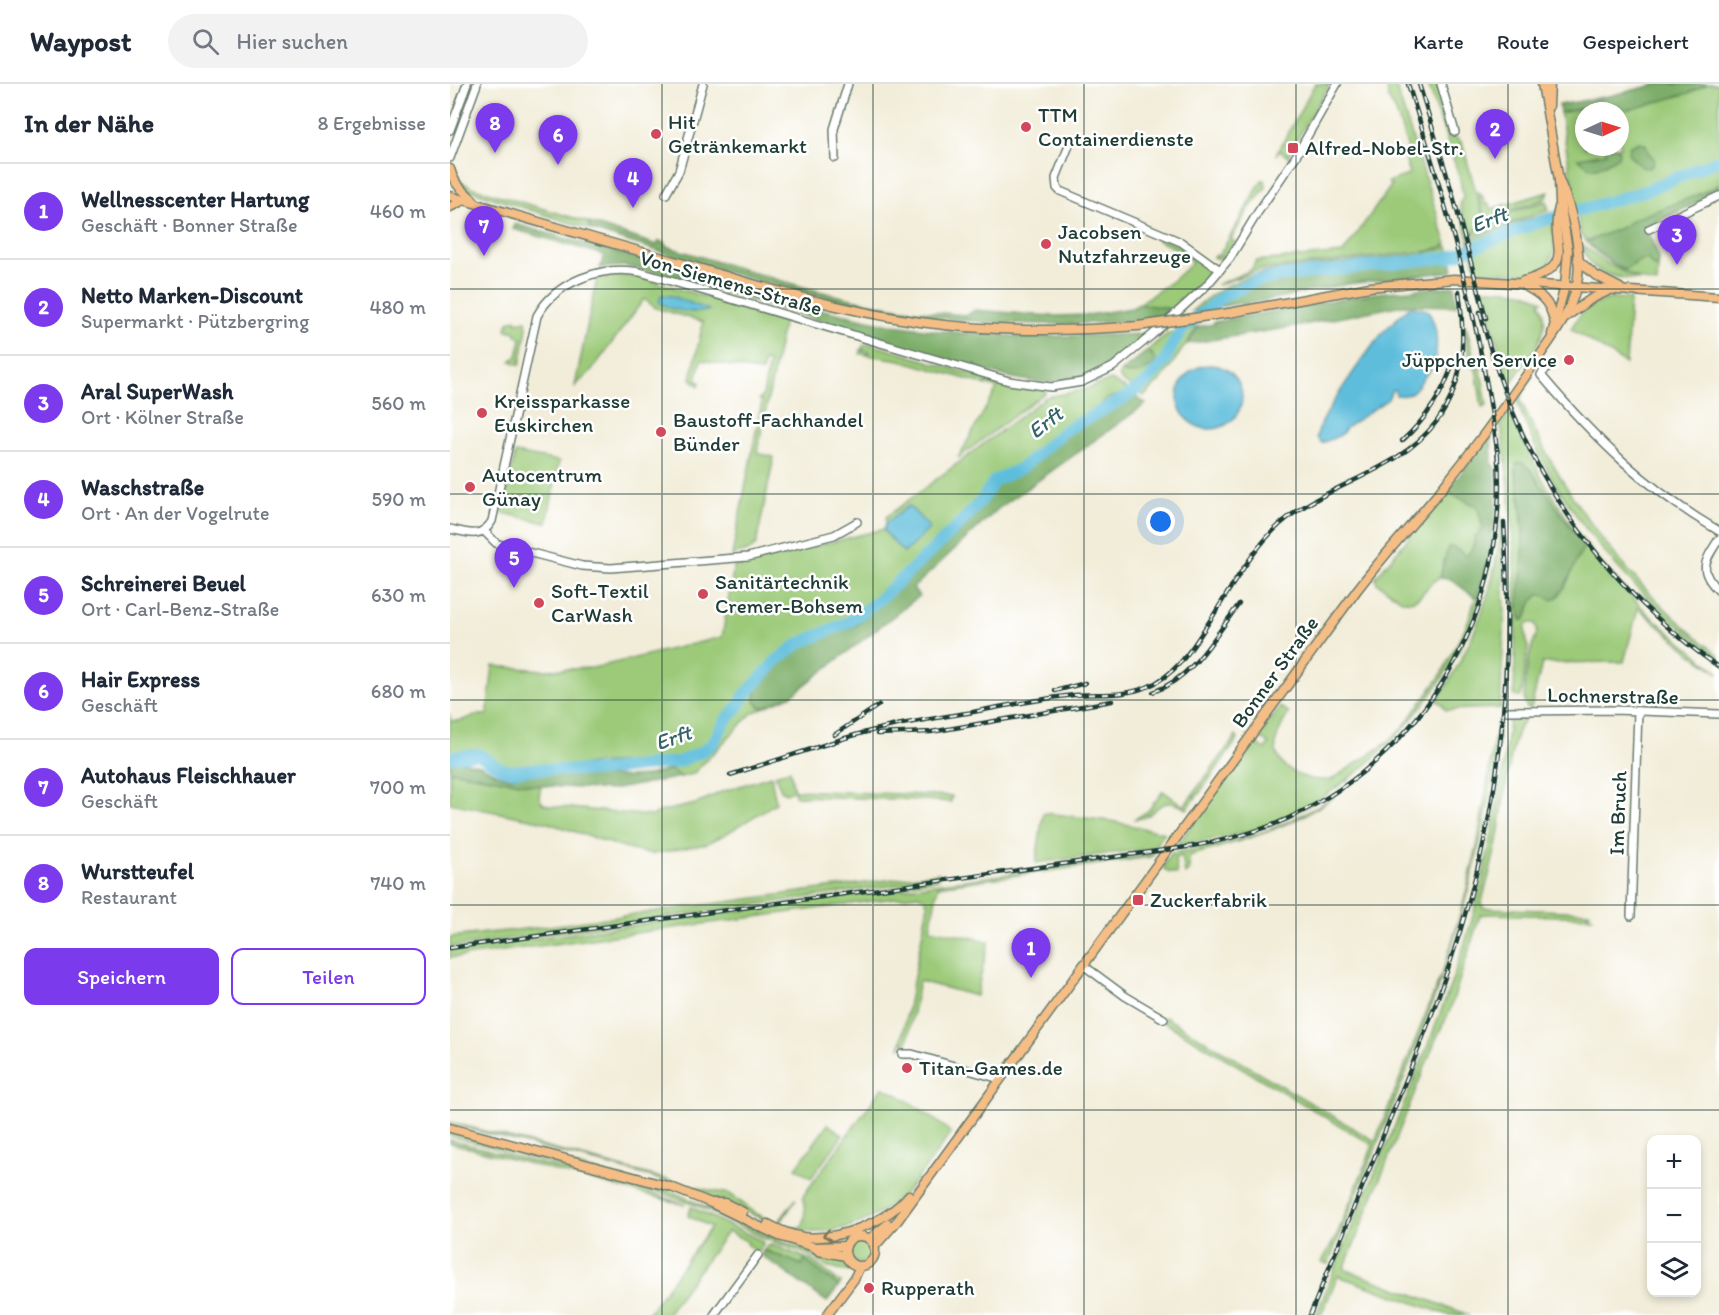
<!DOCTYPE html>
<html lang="de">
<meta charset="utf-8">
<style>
:root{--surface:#fff;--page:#f2f2f3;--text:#1f2937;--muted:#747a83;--line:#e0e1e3;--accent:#7c3aed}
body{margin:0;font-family:Itim,sans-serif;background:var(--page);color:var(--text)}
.controls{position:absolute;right:18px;bottom:18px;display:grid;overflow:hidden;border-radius:12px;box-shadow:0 3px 9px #0003}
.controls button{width:54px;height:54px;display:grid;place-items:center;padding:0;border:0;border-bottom:2px solid var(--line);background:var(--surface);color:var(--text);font:30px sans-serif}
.compass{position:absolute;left:1125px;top:18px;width:54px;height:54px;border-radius:50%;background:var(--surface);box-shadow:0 3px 9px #0003;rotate:86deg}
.you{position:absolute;left:711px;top:438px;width:21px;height:21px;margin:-15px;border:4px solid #fff;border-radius:50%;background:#1a73e8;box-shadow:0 0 0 9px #1a73e833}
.badge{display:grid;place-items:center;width:39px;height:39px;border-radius:50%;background:var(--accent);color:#fff;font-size:20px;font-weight:700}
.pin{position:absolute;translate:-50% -50px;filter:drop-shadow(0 2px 3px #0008)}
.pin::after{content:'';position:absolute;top:32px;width:21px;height:18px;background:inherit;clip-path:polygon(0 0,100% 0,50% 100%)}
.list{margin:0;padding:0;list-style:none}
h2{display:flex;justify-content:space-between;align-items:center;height:78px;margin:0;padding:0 24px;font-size:26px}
h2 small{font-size:20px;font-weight:400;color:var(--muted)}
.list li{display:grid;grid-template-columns:39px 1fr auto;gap:18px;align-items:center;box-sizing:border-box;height:96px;padding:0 24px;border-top:2px solid var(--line)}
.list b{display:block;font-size:22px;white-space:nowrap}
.list p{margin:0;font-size:20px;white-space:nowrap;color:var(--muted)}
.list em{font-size:20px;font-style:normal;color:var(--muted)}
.actions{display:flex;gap:12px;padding:18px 24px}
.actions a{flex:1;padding:14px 0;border:2px solid var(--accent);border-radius:12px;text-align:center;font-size:21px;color:var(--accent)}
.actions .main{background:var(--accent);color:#fff}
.icon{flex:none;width:33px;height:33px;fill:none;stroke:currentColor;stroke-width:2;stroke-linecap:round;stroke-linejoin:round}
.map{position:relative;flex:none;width:1269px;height:1231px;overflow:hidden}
header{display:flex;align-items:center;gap:36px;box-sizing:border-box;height:84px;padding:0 30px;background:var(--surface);border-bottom:2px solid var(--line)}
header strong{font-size:28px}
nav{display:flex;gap:33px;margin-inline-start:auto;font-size:21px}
.search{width:420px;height:54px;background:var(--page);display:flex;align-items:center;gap:15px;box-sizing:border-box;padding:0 21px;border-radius:33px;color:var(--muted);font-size:22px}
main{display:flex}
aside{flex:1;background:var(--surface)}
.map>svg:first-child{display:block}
.green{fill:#9cca79;stroke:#5e8456;stroke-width:1.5;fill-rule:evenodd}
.forest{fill:#7dae69;stroke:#4e764e;stroke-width:1.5}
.water{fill:#5dbddb;stroke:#3e7d88;stroke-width:1.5}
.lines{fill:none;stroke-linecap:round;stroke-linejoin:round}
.stream{stroke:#5dbddb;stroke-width:2}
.river{stroke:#5dbddb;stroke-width:12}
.minor-casing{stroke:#697b6e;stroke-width:10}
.major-casing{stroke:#697b6e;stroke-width:11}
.minor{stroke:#fff;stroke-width:7}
.major{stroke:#f5be86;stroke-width:8}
.rail-casing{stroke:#1f3d34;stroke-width:4.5}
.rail{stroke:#fff;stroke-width:2;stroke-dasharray:7;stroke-linecap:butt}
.major-bridge-casing{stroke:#697b6e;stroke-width:11;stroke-linecap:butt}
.major-bridge{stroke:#f5be86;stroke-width:8}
.oneway{stroke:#7f7759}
.grid{fill:none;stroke:#1f3d34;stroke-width:1.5;stroke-opacity:0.55}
.poi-dot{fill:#d1495b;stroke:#fff;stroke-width:2}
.labels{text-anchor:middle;stroke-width:5;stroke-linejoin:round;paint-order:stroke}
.poi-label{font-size:21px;fill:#1f3d34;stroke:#fff;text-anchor:start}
.street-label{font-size:21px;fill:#1f3d34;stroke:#fff}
.water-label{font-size:22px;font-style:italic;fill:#326366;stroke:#fff}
</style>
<header>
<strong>Waypost</strong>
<div class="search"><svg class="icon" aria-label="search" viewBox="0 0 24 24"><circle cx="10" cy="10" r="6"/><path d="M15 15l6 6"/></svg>Hier suchen</div>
<nav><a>Karte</a><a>Route</a><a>Gespeichert</a></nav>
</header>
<main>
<aside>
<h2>In der Nähe<small>8 Ergebnisse</small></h2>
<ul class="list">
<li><span class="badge">1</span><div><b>Wellnesscenter Hartung</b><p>Geschäft · Bonner Straße</p></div><em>460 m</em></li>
<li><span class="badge">2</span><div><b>Netto Marken-Discount</b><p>Supermarkt · Pützbergring</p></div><em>480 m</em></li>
<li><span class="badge">3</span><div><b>Aral SuperWash</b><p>Ort · Kölner Straße</p></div><em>560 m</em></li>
<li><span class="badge">4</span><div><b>Waschstraße</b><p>Ort · An der Vogelrute</p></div><em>590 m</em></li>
<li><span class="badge">5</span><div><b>Schreinerei Beuel</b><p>Ort · Carl-Benz-Straße</p></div><em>630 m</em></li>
<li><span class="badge">6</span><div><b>Hair Express</b><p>Geschäft</p></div><em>680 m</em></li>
<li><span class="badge">7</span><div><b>Autohaus Fleischhauer</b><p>Geschäft</p></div><em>700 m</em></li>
<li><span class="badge">8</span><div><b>Wurstteufel</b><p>Restaurant</p></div><em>740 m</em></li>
</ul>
<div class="actions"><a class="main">Speichern</a><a>Teilen</a></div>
</aside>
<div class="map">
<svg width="1269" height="1231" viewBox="0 0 1269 1231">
<rect width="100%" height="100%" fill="#fff"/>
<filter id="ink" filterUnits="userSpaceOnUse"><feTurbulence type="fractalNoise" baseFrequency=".0167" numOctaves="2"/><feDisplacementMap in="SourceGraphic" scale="12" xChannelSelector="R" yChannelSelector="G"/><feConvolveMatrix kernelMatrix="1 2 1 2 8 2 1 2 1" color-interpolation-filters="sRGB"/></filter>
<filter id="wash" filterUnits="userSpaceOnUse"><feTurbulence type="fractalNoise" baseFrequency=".008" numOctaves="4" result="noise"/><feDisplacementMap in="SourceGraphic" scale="24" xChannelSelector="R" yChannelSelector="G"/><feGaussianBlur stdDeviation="1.35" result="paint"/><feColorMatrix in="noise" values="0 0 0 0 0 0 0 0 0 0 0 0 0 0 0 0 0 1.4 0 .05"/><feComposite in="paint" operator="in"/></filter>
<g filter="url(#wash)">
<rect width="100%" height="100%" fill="#f2edd9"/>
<g class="green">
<path d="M865,0H880L841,65L838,73L830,67L826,71Z"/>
<path d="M937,0H945L997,161L978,167L809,186L767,201L801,186L806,177L893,169L941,102L938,98L958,91L959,89L955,73L957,62L946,28L938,14Z"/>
<path d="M978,0H988L992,22L1001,49L1012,59L1034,136L1029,143L1019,150L1030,144L1037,136L1096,117L1099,126L1018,153L1010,121L1013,112L1010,95Z"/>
<path d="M1209,0H1269V108L1195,143L1209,173L1207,200C1182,196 1146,172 1131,151L1109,21L1155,13ZM1134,27H1170V63H1134Z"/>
<path d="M812,96H815L816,103L798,126L781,155L785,158L774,173L767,175L763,173L770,170Z"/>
<path d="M10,97L21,103L137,138L142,146L19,106L9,99Z"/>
<path d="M1028,108L1033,113L1036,121L1039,120L1041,125L1099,108L1097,113L1092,116L1039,134L1033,130Z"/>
<path d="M1100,129C1103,148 1110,167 1096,182L1097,185L1083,189L1027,188L1018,156L1065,139Z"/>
<path d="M710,153L738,166L759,183C760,200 731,220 719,231L717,224L689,220L722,197L742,179L735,170L708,156Z"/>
<path d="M1134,162L1156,179L1189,196C1166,194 1136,190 1134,162Z"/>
<path d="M998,163L1000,170L989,172L806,194L777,206L755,225L742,227C767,204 792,192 825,186L971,170Z"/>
<path d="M161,191L189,193L334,236L307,369L324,373L306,461L298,467L282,471L312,317L309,316L313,311L319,278L314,277L312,288L251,276L246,296L250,298L249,302L241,295L253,238L206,224L194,215L142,286L125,302L147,194Z"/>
<path d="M1031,205C1053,205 1075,205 1093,217L1090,219C1106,246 1075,279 1060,300Z"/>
<path d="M1163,214L1180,215L1176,280L1121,245C1130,227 1143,218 1163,214Z"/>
<path d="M66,235L67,238L76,236L77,244L70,281L61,277L67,272L71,254L66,251V248L56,246L58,238Z"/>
<path d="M1016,242L1024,274H1027L1031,286L1037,321L1032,323L1026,285L1023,284L1017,263Z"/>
<path d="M748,243L711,296L694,312L688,307C697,300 705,293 713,284C725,268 725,247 748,243Z"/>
<path d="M729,246C721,256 719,267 713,277C705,288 695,297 684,305L671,296L669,290L671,288L677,290L703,271L698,266C707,258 717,248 729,246Z"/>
<path d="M420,260L550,299L596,306V308L508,374L547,304L450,276L410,270L411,266L419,270V267L411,265L414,261Z"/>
<path d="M1083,292L1070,315C1116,419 1179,501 1269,571V575C1181,509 1103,422 1067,317Z"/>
<path d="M661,296L680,307L657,315L647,324L616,341L600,354L579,374L566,383L545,393L535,402L527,414L505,440L442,500L425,513L411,529L359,551L340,562L327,573L293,608L259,659L232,674L207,680L183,678L140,680L129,683L90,681L59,684L55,683C47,678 33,665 25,665C19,664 8,670 0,670V630V636C15,640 19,629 37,631L43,582L93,586L143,584L272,553L284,482L434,445V447L454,469L459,422L436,440V433L596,313L633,306Z"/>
<path d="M1059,327L1092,395L1120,439L1144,471L1198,530L1269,589L1240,569L1188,524L1174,578L1092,579L1081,624H1077C1070,614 1079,574 1082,562C1085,553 1090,548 1085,539H1078L1075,544L1078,565L1071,612L1070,613L1064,612L1066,531L1064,473L1060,412L1051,341ZM1065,387L1117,439L1134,463L1129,470L1117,499L1108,513L1088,511L1080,521L1077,533L1071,536C1065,519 1072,498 1073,480C1074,449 1071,418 1065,387Z"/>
<path d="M65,369L109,377L97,439L52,429Z"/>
<path d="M997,408L1027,422L1033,443L1025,454L1023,463L1017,472L1003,463L994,475L990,494C974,499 974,520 953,517L927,499L925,494Z"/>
<path d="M1051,431L1055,529L1050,624L996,626L992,620L987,617C1023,560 1049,500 1051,431Z"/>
<path d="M1038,477C1024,585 928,692 832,735C796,751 765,756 727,761L804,657L815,665L819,659L809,652L830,623L839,628C834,638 827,648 826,658C823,687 859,698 881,696L937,659L955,641L991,591L1017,540Z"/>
<path d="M307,601L305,617L309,622L315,623L302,629L243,690L231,693L220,685L243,676L264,663L271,652L274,644L291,624Z"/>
<path d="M1060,630L1068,633L1069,636L1075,635C1059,653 1053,729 1047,757C1043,778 1037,799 1031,820L1034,824L1140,828L1137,830L1142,833L1037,830L1030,831L1000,926L986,955L894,1185L1019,1231H998L888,1192L871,1231H866C896,1156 928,1082 959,1008C983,950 1006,892 1023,832C1041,766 1052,698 1060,630Z"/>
<path d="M1047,637C1052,654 1044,683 1041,703C1013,870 941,1024 878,1180L871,1179L887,1151L923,1061L712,937L715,933L925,1057L996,879L1014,817L1027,763Z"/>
<path d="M786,652L788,655L748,711L744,712L746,713L737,725C705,707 709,735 685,735L698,727L713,707L734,722Z"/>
<path d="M340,686L344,706L502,712L501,718L475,716L345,712L344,706L336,709L331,706L325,691Z"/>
<path d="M0,687L91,701L89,712L92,719L100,722L202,732L208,728L246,720L271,708L321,692L326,719L274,751L256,760L203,770L181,766L95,738L0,719Z"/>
<path d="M884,713C840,745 790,757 739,772V787L735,790L732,772L725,774L727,790L718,788L714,785V780L722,769C784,759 828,748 884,713Z"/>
<path d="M596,729L661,737L715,749L703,764L586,779L593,730Z"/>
<path d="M705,770L700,773L488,802L480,845L539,857L526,912L469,897L456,965L453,956L450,964L478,821L475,814L468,811L0,874V866Z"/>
<path d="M489,789L488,795L0,863V853L85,844Z"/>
<path d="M432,1004C445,1006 491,1039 501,1049C469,1092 448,1131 393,1144C374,1149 358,1150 339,1145L340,1143L351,1144C357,1135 354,1123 353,1112Z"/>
<path d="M0,1038L253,1105L280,1110L307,1130L327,1140L346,1115L329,1141L327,1142L274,1117L256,1113L199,1092L0,1040Z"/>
<path d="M378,1040L393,1051L361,1094L346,1084Z"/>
<path d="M0,1048L221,1107L334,1158L357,1166L390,1173L396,1177L398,1187L378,1183L360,1171L314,1154L251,1123L212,1109L0,1052Z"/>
<path d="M0,1056L190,1105L235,1121L0,1059Z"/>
<path d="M241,1123L312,1157L313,1160L307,1168L297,1160L298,1158L278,1147L216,1231H197L261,1143L238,1132Z"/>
<circle cx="410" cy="1167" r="12"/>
<path d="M322,1161L361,1176L391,1199L389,1202L354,1176L353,1181L314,1166L317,1162Z"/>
</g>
<g class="forest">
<path d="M1209,0H1258L1239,9L1186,24L1174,26L1145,22L1110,29L1109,21L1155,13Z"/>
<path d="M1189,58L1196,60L1198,68L1204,75L1203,81L1199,84L1191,83L1178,69L1180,62Z"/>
<path d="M1156,63H1167L1169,68L1168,73L1147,84H1140L1128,74L1156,69Z"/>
<path d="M1269,101V108L1195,143L1209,173L1208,184L1202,182L1198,175L1189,177L1175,186L1158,177L1136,158L1175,142L1182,136L1242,113Z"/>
<path d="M137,138L207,161L209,157L215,159V162C293,185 372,212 453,225C474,228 496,229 517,231L525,226L601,232L638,231L682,224L689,220L717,224L719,231L700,233V235C614,243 527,242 441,227C340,210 240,177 142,146Z"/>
<path d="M65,140L360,223L436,240L489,247L577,253L693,250L694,254C682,264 670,275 657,283C619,305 580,300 540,288L213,190L174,182L150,184L154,171L63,145Z"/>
<path d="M1001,175L1003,187L898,200L792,221L791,219L761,224C778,210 794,202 816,196Z"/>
<path d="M1005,202L1006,222L953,221L842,243L737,260L748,243L764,240V238L925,209Z"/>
<path d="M698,266L705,275V280C695,288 683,293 671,288Z"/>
<path d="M684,311L696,320L548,425L463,504L469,512L342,611L315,623L309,622L305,617L307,601L328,577L345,564L366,554L405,542L445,507L493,458L511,443L549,398L572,388L584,380L614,350Z"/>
<path d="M1041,350L1042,380L1046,386V424L1038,477L1026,514L1000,495L990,494L998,463H1003L1017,472L1023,463L1025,454L1033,443L1027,422L997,408Z"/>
<path d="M1071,378L1080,385L1134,463C1125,476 1115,512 1102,516L1093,511H1088L1080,521L1075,536H1072C1065,521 1071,500 1072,484C1074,461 1074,436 1070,413C1069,401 1065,391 1066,380Z"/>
<path d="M0,675L30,681L46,690L61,694L78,687L179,693L196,692L220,685L231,693L161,706L82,701L0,687Z"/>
<path d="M314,1166L352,1181L354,1176L389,1202L377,1218L311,1171Z"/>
</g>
<g class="water">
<path d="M211,211L222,212L259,226C247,231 218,226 209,218Z"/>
<path d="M963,223L977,226C989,241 989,269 981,285C979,288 977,290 975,292C967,303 962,314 946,311L945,306H942L938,315L896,344L891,351L872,359L867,354C866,337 918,267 931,251C939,241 949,233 958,224Z"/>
<circle cx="760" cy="313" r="32"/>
<path d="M459,422L480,444L454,469L434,447L436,439Z"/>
</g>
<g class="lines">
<path class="stream" d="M1063,141L1071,145"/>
<path class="river" d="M0,673L28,670L50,684L62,687L84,685L149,687L228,678L251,668L262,660L276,636L287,624L295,611L327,576L348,560L401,537L430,515L508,442L531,417L544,397L573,383L614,347L676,313L698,297L714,278L725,256L734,244L772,213L805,197L825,193L1000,173L1089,138L1195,107L1269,76"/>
</g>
</g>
<g filter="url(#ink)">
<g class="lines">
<g class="minor-casing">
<g id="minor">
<path d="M991,0L1005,48"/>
<path d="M0,46L17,0"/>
<path d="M620,59L606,94L607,104L610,107L731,158L770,186"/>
<path d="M0,74L27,0"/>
<path d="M385,74L384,45L398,0"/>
<path d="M216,110L229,87L253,0"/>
<path d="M1199,145L1269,112"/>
<path d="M1099,281L1091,291C1146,356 1195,404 1269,447"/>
<path d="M0,445C17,449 32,455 42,437L87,232C106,197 152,181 190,188L559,297L601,303L632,298L663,283L702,251L756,202L780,174L808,128L846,72L887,0"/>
<path d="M34,447L46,459L54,462L132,482L161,484L298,473L384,451L407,438"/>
<path d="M1269,455C1255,477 1247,486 1269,507"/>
<path d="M1057,627L1164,626L1269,630"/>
<path d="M1181,832L1188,627"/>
<path d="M633,881L675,912L714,935"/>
<path d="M452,970H462L550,995"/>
<path d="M264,1231L308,1171"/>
</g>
</g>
<g class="major-casing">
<g id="major">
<path d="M1092,0L1109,96L1110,118L1118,166L1115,202L1102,250"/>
<path d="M1099,22L1100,0"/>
<path d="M0,85C5,104 14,105 26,119"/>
<path d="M0,112C82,136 163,160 245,183C319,205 393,227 470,238C542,248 615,248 688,242"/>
<path d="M0,123L14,116"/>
<path d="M1128,176L1145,191L1170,204"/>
<path d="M1073,197C1131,181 1098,161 1109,123"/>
<path d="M1073,201C1090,210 1100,217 1104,237"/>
<path d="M779,229L920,203L1004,195L1269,213"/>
<path d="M1117,232L1141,215L1158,207"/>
<path d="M0,1044L221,1103L261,1119L329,1152L364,1163L369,1167L396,1172"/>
<path d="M263,1119H275L293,1128"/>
<path d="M318,1140C329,1146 341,1151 353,1153C388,1157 437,1138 459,1111"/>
<circle cx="410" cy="1167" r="15"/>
<path d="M419,1155L438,1140"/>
<path d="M364,1163L396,1162"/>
<path d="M424,1163L448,1136L907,506C932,473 960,443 986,412C1020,370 1052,327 1082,283C1099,257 1119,234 1126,204C1134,174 1122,124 1109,96"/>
<path d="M377,1231L404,1195L410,1182"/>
</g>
</g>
<use href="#minor" class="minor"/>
<use href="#major" class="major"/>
<g class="rail-casing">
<g id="rail">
<path d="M958,0C997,121 1032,246 1048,373"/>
<path d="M969,0L1002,108L1036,234"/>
<path d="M1030,228C1040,266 1052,304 1068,340C1109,436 1183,524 1269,583"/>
<path d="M952,357C976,335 993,310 1003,279"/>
<path d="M605,607L635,599"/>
<path d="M703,608C743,594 765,552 789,520"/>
<path d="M427,650L481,648L662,617"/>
<path d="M384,651L429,621"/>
<path d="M377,660C425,643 473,636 523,628C554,622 585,616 616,612C644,608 670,614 697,603C730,589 744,560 763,532C780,505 801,469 823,447C868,400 945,393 987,337C1016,298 1015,253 1009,207"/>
<path d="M280,691L383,658"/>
<path d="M0,864L737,763C767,758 797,751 825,740C975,678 1063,524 1047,364"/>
<path d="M860,1231C888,1162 916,1094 944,1025C976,948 1006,871 1026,790C1056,676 1062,556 1054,439"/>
</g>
</g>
<use href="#rail" class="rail"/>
<g class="major-bridge-casing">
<path id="major-bridge" d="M688,242L779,229"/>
</g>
<use href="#major-bridge" class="major-bridge"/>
</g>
<defs><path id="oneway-chevron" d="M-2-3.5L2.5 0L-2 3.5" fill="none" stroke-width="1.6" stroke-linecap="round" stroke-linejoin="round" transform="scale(1.5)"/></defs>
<use class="oneway" href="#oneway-chevron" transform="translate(377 1151) rotate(170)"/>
</g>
<path class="grid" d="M212,0V1231M423,0V1231M634,0V1231M846,0V1231M1058,0V1231M0,205H1269M0,410H1269M0,616H1269M0,821H1269M0,1026H1269"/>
<g class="poi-dot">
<circle cx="576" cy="43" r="6"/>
<circle cx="206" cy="50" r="6"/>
<rect x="837" y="58" width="12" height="12" rx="3"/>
<circle cx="596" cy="160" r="6"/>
<circle cx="1119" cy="276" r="6"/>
<circle cx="32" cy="329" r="6"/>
<circle cx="211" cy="348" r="6"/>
<circle cx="20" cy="403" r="6"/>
<circle cx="253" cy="510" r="6"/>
<circle cx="89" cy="519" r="6"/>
<rect x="682" y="810" width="12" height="12" rx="3"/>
<circle cx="457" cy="984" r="6"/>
<circle cx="419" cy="1204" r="6"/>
</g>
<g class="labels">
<g class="poi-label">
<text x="588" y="38">TTM<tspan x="588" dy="24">Containerdienste</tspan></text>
<text x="218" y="45">Hit<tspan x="218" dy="24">Getränkemarkt</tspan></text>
<text x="855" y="71">Alfred-Nobel-Str.</text>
<text x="608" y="155">Jacobsen<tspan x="608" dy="24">Nutzfahrzeuge</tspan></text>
<text x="1107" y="283" text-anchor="end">Jüppchen Service</text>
<text x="44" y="324">Kreissparkasse<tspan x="44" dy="24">Euskirchen</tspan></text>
<text x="223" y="343">Baustoff-Fachhandel<tspan x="223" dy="24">Bünder</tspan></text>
<text x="32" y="398">Autocentrum<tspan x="32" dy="24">Günay</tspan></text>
<text x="265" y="505">Sanitärtechnik<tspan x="265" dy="24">Cremer-Bohsem</tspan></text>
<text x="101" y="514">Soft-Textil<tspan x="101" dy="24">CarWash</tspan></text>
<text x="700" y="823">Zuckerfabrik</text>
<text x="469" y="991">Titan-Games.de</text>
<text x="431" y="1211">Rupperath</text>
</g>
<g class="street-label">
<text transform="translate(281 199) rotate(16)" y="7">Von-Siemens-Straße</text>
<text transform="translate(825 588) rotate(-54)" y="7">Bonner Straße</text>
<text transform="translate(1163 612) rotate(1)" y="7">Lochnerstraße</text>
<text transform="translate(1168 729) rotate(-88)" y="7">Im Bruch</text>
</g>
<g class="water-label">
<text transform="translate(1039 135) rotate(-21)" y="8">Erft</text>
<text transform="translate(595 338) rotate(-38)" y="8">Erft</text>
<text transform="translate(223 653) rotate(-19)" y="8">Erft</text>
</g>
</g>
</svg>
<div class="controls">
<button>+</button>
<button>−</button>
<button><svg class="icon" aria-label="layers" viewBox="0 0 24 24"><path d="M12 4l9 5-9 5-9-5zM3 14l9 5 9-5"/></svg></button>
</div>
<svg class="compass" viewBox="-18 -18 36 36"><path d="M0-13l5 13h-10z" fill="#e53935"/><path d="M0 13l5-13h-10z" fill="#747a83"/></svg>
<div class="you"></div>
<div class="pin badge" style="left:581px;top:894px">1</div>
<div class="pin badge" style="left:1045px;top:75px">2</div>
<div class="pin badge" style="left:1227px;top:181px">3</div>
<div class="pin badge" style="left:183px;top:124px">4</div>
<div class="pin badge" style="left:64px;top:504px">5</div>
<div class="pin badge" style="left:108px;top:81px">6</div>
<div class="pin badge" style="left:34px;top:172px">7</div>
<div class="pin badge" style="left:45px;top:69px">8</div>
</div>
</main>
